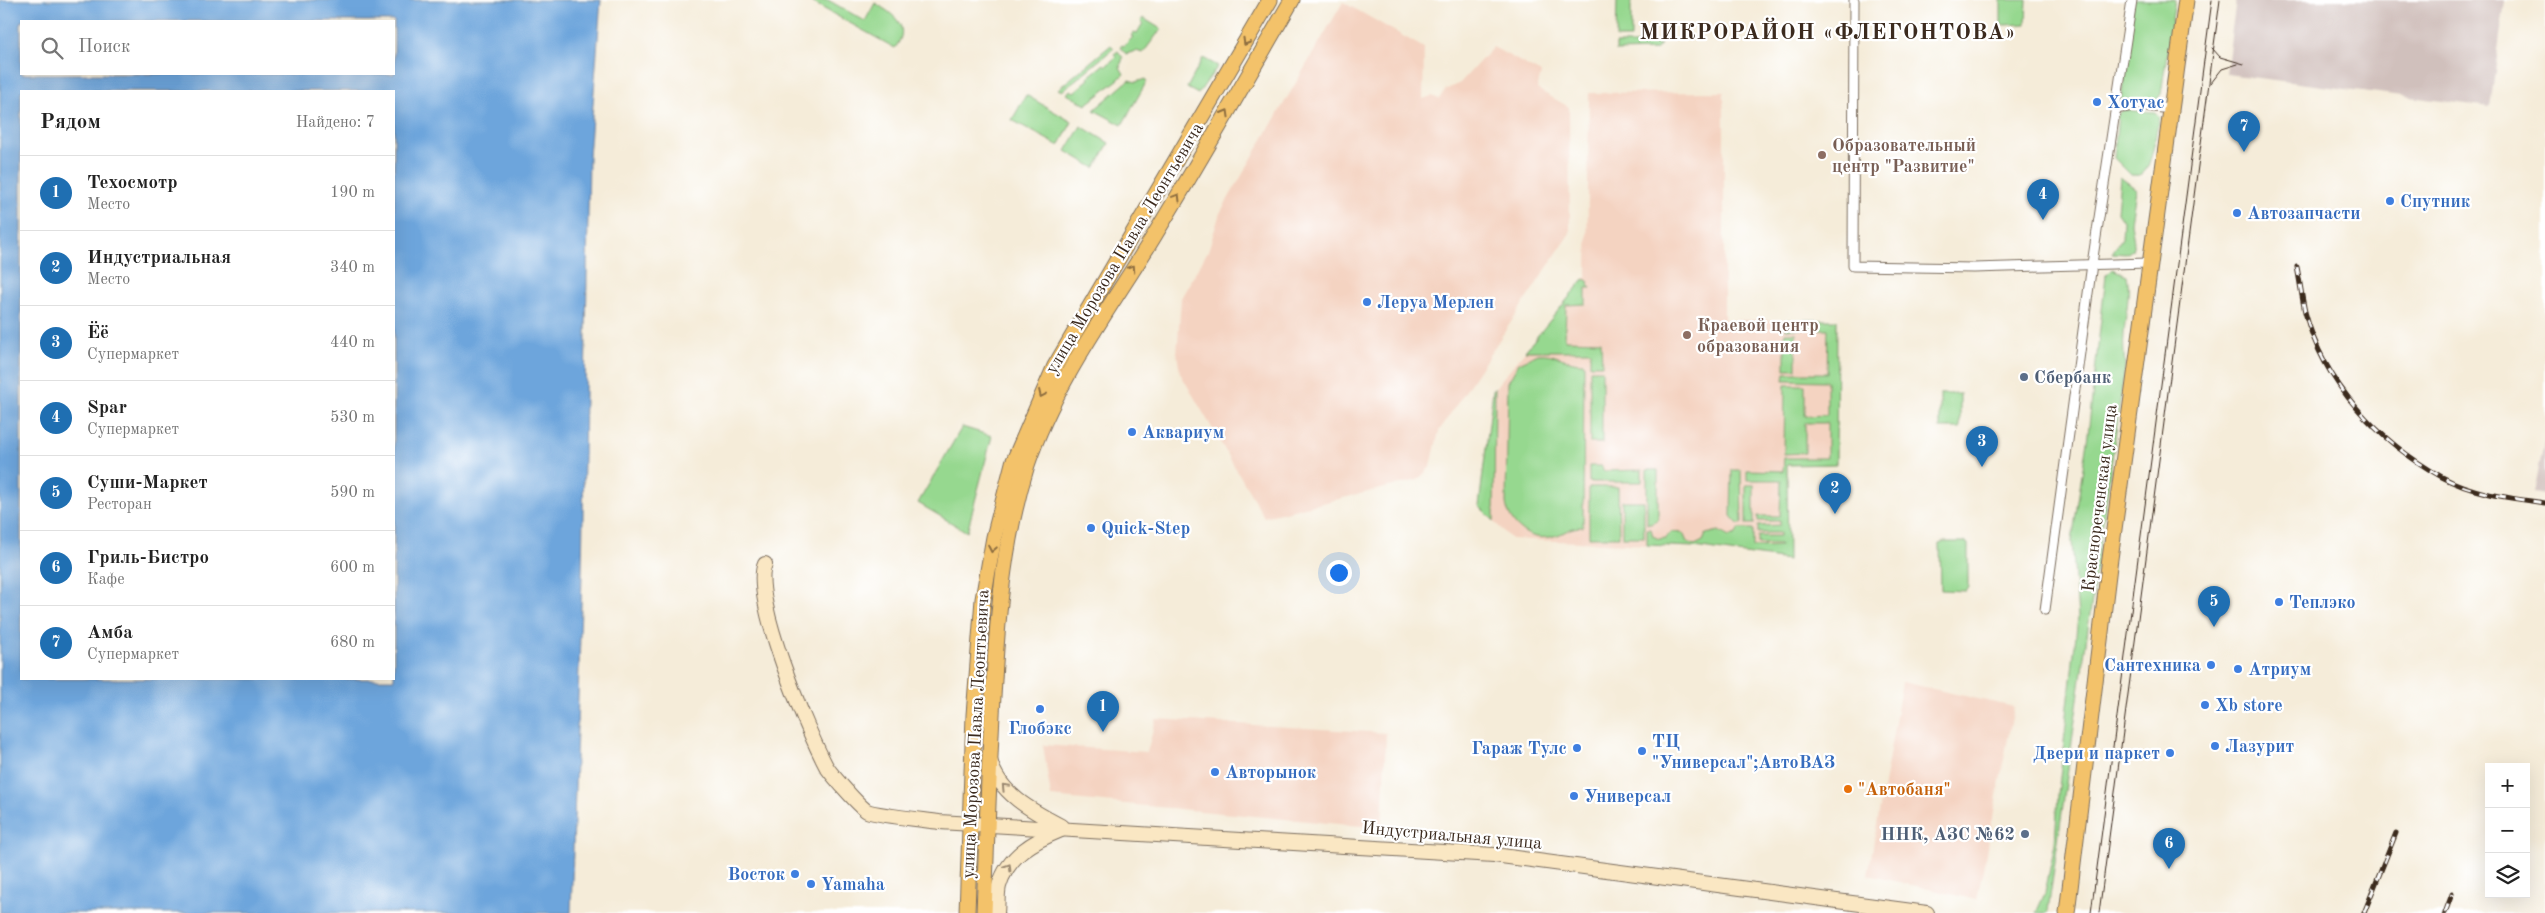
<!DOCTYPE html>
<html lang="ru">
<meta charset="utf-8">
<style>
:root{--surface:#fff;--page:#f2f2f2;--text:#222;--muted:#767676;--line:#e0e0e0;--accent:#1f6fb2}
body{margin:0;font-family:"Old Standard TT",serif;background:var(--page);color:var(--text)}
.controls{position:absolute;right:15px;bottom:15px;display:grid;overflow:hidden;border-radius:0px;box-shadow:0 5px 20px #0002}
.controls button{width:45px;height:45px;display:grid;place-items:center;padding:0;border:0;border-bottom:1px solid var(--line);background:var(--surface);color:var(--text);font:25px sans-serif}
.you{position:absolute;left:1338px;top:572px;width:18px;height:18px;margin:-12px;border:4px solid #fff;border-radius:50%;background:#1a73e8;box-shadow:0 0 0 8px #1a73e833}
.badge{display:grid;place-items:center;width:32px;height:32px;border-radius:50%;background:var(--accent);color:#fff;font-size:16px;font-weight:700}
.pin{position:absolute;translate:-50% -41px;filter:drop-shadow(0 1px 2px #0008)}
.pin::after{content:'';position:absolute;top:26px;width:18px;height:15px;background:inherit;clip-path:polygon(0 0,100% 0,50% 100%)}
.list{margin:0;padding:0;list-style:none}
h2{display:flex;justify-content:space-between;align-items:center;height:65px;margin:0;padding:0 20px;font-size:21px}
h2 small{font-size:16px;font-weight:400;color:var(--muted)}
.list li{display:grid;grid-template-columns:32px 1fr auto;gap:15px;align-items:center;box-sizing:border-box;height:75px;padding:0 20px;border-top:1px solid var(--line)}
.list b{display:block;font-size:19px;white-space:nowrap}
.list p{margin:0;font-size:16px;white-space:nowrap;color:var(--muted)}
.list em{font-size:16px;font-style:normal;color:var(--muted)}
.icon{flex:none;width:28px;height:28px;fill:none;stroke:currentColor;stroke-width:2;stroke-linecap:round;stroke-linejoin:round}
.map{position:relative;flex:none;width:2545px;height:913px;overflow:hidden}
.search{position:absolute;background:var(--surface);box-shadow:0 5px 20px #0002;left:20px;top:20px;width:375px;height:55px;display:flex;align-items:center;gap:12px;box-sizing:border-box;padding:0 18px;border-radius:0px;color:var(--muted);font-size:19px}
.panel{position:absolute;background:var(--surface);box-shadow:0 5px 20px #0002;left:20px;top:90px;width:375px;height:590px;border-radius:0px}
.map>svg:first-child{display:block}
.built{fill:#f4d3c1}
.industrial{fill:#d0c0bc}
.green{fill:#96d88f;stroke:#688156}
.water{fill:#6da5dc;stroke:#54687d;fill-rule:evenodd}
.lines{fill:none;stroke-linecap:round;stroke-linejoin:round}
.street-casing{stroke:#7c6e5f;stroke-width:11}
.secondary-casing{stroke:#7c6e5f;stroke-width:16}
.primary-casing{stroke:#7c6e5f;stroke-width:17}
.street{stroke:#fff;stroke-width:9}
.secondary{stroke:#fae7c3;stroke-width:14}
.primary{stroke:#f3c26a;stroke-width:15}
.tram{stroke:#3b2a1e;stroke-width:1}
.rail-casing{stroke:#3b2a1e;stroke-width:5}
.rail{stroke:#fff;stroke-width:3;stroke-dasharray:9;stroke-linecap:butt}
.oneway{stroke:#8e6e40}
.oneway2{stroke:#9a8870}
.shop-dot{fill:#3f7fe0;stroke:#fff;stroke-width:2}
.education-dot{fill:#8d6e63;stroke:#fff;stroke-width:2}
.service-dot{fill:#5c6f8a;stroke:#fff;stroke-width:2}
.food-dot{fill:#e8710a;stroke:#fff;stroke-width:2}
.labels{text-anchor:middle;stroke-width:4.5;stroke-linejoin:round;paint-order:stroke}
.shop-label{font-size:18px;font-weight:bold;fill:#366cbe;stroke:#fff;text-anchor:start}
.education-label{font-size:18px;font-weight:bold;fill:#785e54;stroke:#fff;text-anchor:start}
.street-label{font-size:18px;fill:#3b2a1e;stroke:#fff}
.service-label{font-size:18px;font-weight:bold;fill:#4e5e75;stroke:#fff;text-anchor:start}
.food-label{font-size:18px;font-weight:bold;fill:#c56008;stroke:#fff;text-anchor:start}
.district-label{font-size:22px;font-weight:bold;letter-spacing:1px;fill:#3b2a1e;stroke:#fff}
</style>
<div class="map">
<svg width="2545" height="913" viewBox="0 0 2545 913">
<rect width="100%" height="100%" fill="#fff"/>
<filter id="ink" filterUnits="userSpaceOnUse"><feTurbulence type="fractalNoise" baseFrequency=".02" numOctaves="2"/><feDisplacementMap in="SourceGraphic" scale="10" xChannelSelector="R" yChannelSelector="G"/><feConvolveMatrix kernelMatrix="1 2 1 2 8 2 1 2 1" color-interpolation-filters="sRGB"/></filter>
<filter id="wash" filterUnits="userSpaceOnUse"><feTurbulence type="fractalNoise" baseFrequency=".0096" numOctaves="4" result="noise"/><feDisplacementMap in="SourceGraphic" scale="20" xChannelSelector="R" yChannelSelector="G"/><feGaussianBlur stdDeviation="1.12" result="paint"/><feColorMatrix in="noise" values="0 0 0 0 0 0 0 0 0 0 0 0 0 0 0 0 0 1.4 0 .05"/><feComposite in="paint" operator="in"/></filter>
<g filter="url(#wash)">
<rect width="100%" height="100%" fill="#f5ecd9"/>
<g class="built">
<path d="M1343,2L1424,48L1423,99L1432,96L1439,99L1445,90L1460,83L1493,47L1541,73L1537,89L1569,107L1570,233L1439,431L1431,466L1418,480L1264,517L1180,373L1177,354L1181,298L1208,251L1220,213Z"/>
<path d="M1724,92V320H1837L1836,464L1787,465L1788,560L1694,547L1511,539L1479,506L1493,390L1587,275L1589,93Z"/>
<path d="M1902,682L2014,707L1977,900L1868,875Z"/>
<path d="M1156,719L1386,733L1382,828L1051,797L1043,745L1147,752Z"/>
</g>
<g class="industrial">
<path d="M2236,0H2505L2490,107L2226,74Z"/>
<path d="M2545,438V494L2534,492Z"/>
</g>
<g class="green">
<path d="M808,0H828L865,21L875,3C893,14 912,26 895,48Z"/>
<path d="M1617,0H1631V38H1616Z"/>
<path d="M2001,0H2027L2026,24L2004,25L2001,23Z"/>
<path d="M2134,0H2175L2161,94L2156,101L2121,100Z"/>
<path d="M1143,18L1161,29L1143,53L1136,51L1126,54L1120,47L1122,45L1124,46L1133,37L1131,36L1134,32L1137,33L1143,23L1141,21Z"/>
<path d="M1616,44H1661L1656,50L1616,51Z"/>
<path d="M1111,45L1114,48L1062,91L1058,89Z"/>
<path d="M1118,51L1123,58L1120,67L1124,74L1119,79L1086,105L1067,94L1070,90L1074,92L1089,79L1088,77L1104,64L1106,66L1116,57L1114,54Z"/>
<path d="M1203,58L1218,66L1198,94L1187,88Z"/>
<path d="M1145,79L1147,81L1122,125L1094,110L1129,80L1136,82Z"/>
<path d="M1026,95L1072,122L1059,146L1012,120Z"/>
<path d="M2122,110L2155,112L2159,117C2156,130 2153,166 2142,174C2139,176 2135,175 2131,175L2114,158L2118,114Z"/>
<path d="M1081,126L1109,143L1095,168L1066,151Z"/>
<path d="M2120,177L2136,189L2131,223L2134,242L2132,250L2126,254L2112,253L2122,238L2123,221L2117,212Z"/>
<path d="M2112,269L2127,275C2131,295 2125,314 2124,334C2123,345 2124,356 2125,367L2048,911L2047,913H2036L2045,893L2055,843L2058,795L2078,617L2072,541L2088,434L2106,275Z"/>
<path d="M1584,279L1588,281L1591,288H1586V304L1566,305L1565,340L1601,341L1602,365H1590V351H1525Z"/>
<path d="M1785,320H1837L1836,464L1787,465L1788,560L1694,547L1647,545V529H1651L1653,536L1659,539L1666,538L1671,532L1683,533L1687,542L1695,545L1703,541L1706,534L1719,531L1729,537L1736,534L1739,529H1753V547L1780,546V544H1758V536H1780V533H1758V526L1780,525V521H1758V516H1780L1781,480H1747V470L1783,471L1784,458H1827V423H1805V453L1784,454L1785,385H1805V416L1827,415V381L1784,380L1785,373H1827L1828,329H1785Z"/>
<rect x="1785" y="333" width="11" height="36"/>
<path d="M1538,354C1556,352 1567,364 1584,363L1583,527C1567,527 1567,533 1554,536C1530,543 1509,526 1506,503L1508,382L1519,363Z"/>
<rect x="1590" y="370" width="12" height="73"/>
<path d="M1495,387L1494,521L1479,506L1493,390Z"/>
<rect x="1940" y="394" width="20" height="34"/>
<path d="M962,427L992,436L967,532L918,503Z"/>
<path d="M1589,466H1602L1603,471L1642,470V482H1589Z"/>
<path d="M1647,470H1658V519L1651,524H1647Z"/>
<path d="M1732,470H1741L1742,524H1738L1731,516Z"/>
<rect x="1746" y="485" width="8" height="39"/>
<path d="M1589,487H1618L1619,537H1589Z"/>
<rect x="1622" y="501" width="22" height="36"/>
<path d="M1944,542H1965L1968,544V586L1965,591L1941,590L1940,544Z"/>
</g>
<path class="water" d="M0,0H601L589,157L582,576L571,913H0ZM21,21H394V74H21ZM21,91H394V679H21Z"/>
</g>
<g filter="url(#ink)">
<g class="lines">
<g class="street-casing">
<g id="street">
<path d="M1854,0L1853,266L1974,268L2148,263"/>
<path d="M2116,109L2137,105L2171,109"/>
<path d="M2045,610L2092,264L2132,0"/>
</g>
</g>
<g class="secondary-casing">
<g id="secondary">
<path d="M765,564C750,596 808,732 826,766C831,774 859,806 867,811C876,815 925,820 939,822L1494,855L1927,913"/>
<path d="M990,760C998,793 1032,811 1061,826"/>
<path d="M997,913C998,904 997,894 999,886C1008,855 1034,841 1061,830"/>
</g>
</g>
<g class="primary-casing">
<g id="primary">
<path d="M967,913L974,715L983,599L994,537L1013,463L1055,366L1270,0"/>
<path d="M984,913C987,835 989,758 994,680C998,608 1005,535 1027,465C1055,381 1109,310 1154,236C1202,158 1246,79 1292,0"/>
<path d="M2067,913L2109,566L2186,0"/>
</g>
</g>
<use href="#street" class="street"/>
<use href="#secondary" class="secondary"/>
<use href="#primary" class="primary"/>
<g class="tram">
<path d="M2212,48L2220,57L2244,64"/>
<path d="M2211,83L2222,69L2238,64"/>
<path d="M2091,913L2212,0"/>
<path d="M2099,913L2220,0"/>
</g>
<g class="rail-casing">
<g id="rail">
<path d="M2297,267C2300,282 2302,298 2305,312C2324,384 2379,442 2442,477C2473,494 2511,498 2545,503"/>
<path d="M2364,913L2396,833"/>
<path d="M2445,913L2452,894"/>
</g>
</g>
<use href="#rail" class="rail"/>
</g>
<defs><path id="oneway-chevron" d="M-2-3.5L2.5 0L-2 3.5" fill="none" stroke-width="1.6" stroke-linecap="round" stroke-linejoin="round" transform="scale(1.25)"/></defs>
<g class="oneway">
<use href="#oneway-chevron" transform="translate(1246 42) rotate(120)"/>
<use href="#oneway-chevron" transform="translate(1226 113) rotate(-60)"/>
<use href="#oneway-chevron" transform="translate(1177 197) rotate(-59)"/>
<use href="#oneway-chevron" transform="translate(1132 268) rotate(-56)"/>
<use href="#oneway-chevron" transform="translate(1042 394) rotate(115)"/>
<use href="#oneway-chevron" transform="translate(992 549) rotate(101)"/>
</g>
<g class="oneway2">
<use href="#oneway-chevron" transform="translate(1005 787) rotate(-134)"/>
<use href="#oneway-chevron" transform="translate(1008 867) rotate(-58)"/>
</g>
</g>
<g class="shop-dot">
<circle cx="2097" cy="102" r="5"/>
<circle cx="2390" cy="201" r="5"/>
<circle cx="2237" cy="213" r="5"/>
<circle cx="1367" cy="302" r="5"/>
<circle cx="1132" cy="432" r="5"/>
<circle cx="1091" cy="528" r="5"/>
<circle cx="2279" cy="602" r="5"/>
<circle cx="2211" cy="665" r="5"/>
<circle cx="2238" cy="669" r="5"/>
<circle cx="2205" cy="705" r="5"/>
<circle cx="1040" cy="709" r="5"/>
<circle cx="2215" cy="746" r="5"/>
<circle cx="1577" cy="748" r="5"/>
<circle cx="1642" cy="751" r="5"/>
<circle cx="2170" cy="753" r="5"/>
<circle cx="1215" cy="772" r="5"/>
<circle cx="1574" cy="796" r="5"/>
<circle cx="795" cy="874" r="5"/>
<circle cx="811" cy="884" r="5"/>
</g>
<g class="education-dot">
<circle cx="1822" cy="155" r="5"/>
<circle cx="1687" cy="335" r="5"/>
</g>
<g class="service-dot">
<circle cx="2024" cy="377" r="5"/>
<circle cx="2025" cy="834" r="5"/>
</g>
<circle class="food-dot" cx="1848" cy="789" r="5"/>
<g class="labels">
<g class="shop-label">
<text x="2107" y="108">Хотуас</text>
<text x="2400" y="207">Спутник</text>
<text x="2247" y="219">Автозапчасти</text>
<text x="1377" y="308">Леруа Мерлен</text>
<text x="1142" y="438">Аквариум</text>
<text x="1101" y="534">Quick-Step</text>
<text x="2289" y="608">Теплэко</text>
<text x="2201" y="671" text-anchor="end">Сантехника</text>
<text x="2248" y="675">Атриум</text>
<text x="2215" y="711">Xb store</text>
<text x="1040" y="734" text-anchor="middle">Глобэкс</text>
<text x="1652" y="747">ТЦ<tspan x="1652" dy="21">"Универсал";АвтоВАЗ</tspan></text>
<text x="2225" y="752">Лазурит</text>
<text x="1567" y="754" text-anchor="end">Гараж Тулс</text>
<text x="2160" y="759" text-anchor="end">Двери и паркет</text>
<text x="1225" y="778">Авторынок</text>
<text x="1584" y="802">Универсал</text>
<text x="785" y="880" text-anchor="end">Восток</text>
<text x="821" y="890">Yamaha</text>
</g>
<g class="education-label">
<text x="1832" y="151">Образовательный<tspan x="1832" dy="21">центр "Развитие"</tspan></text>
<text x="1697" y="331">Краевой центр<tspan x="1697" dy="21">образования</tspan></text>
</g>
<g class="street-label">
<text transform="translate(1124 248) rotate(-59)" y="6">улица Морозова Павла Леонтьевича</text>
<text transform="translate(2099 498) rotate(-83)" y="6">Краснореченская улица</text>
<text transform="translate(975 734) rotate(-87)" y="6">улица Морозова Павла Леонтьевича</text>
<text transform="translate(1452 835) rotate(5)" y="6">Индустриальная улица</text>
</g>
<g class="service-label">
<text x="2034" y="383">Сбербанк</text>
<text x="2015" y="840" text-anchor="end">ННК, АЗС №62</text>
</g>
<g class="food-label">
<text x="1858" y="795">"Автобаня"</text>
</g>
<g class="district-label">
<text x="1828" y="39">МИКРОРАЙОН «ФЛЕГОНТОВА»</text>
</g>
</g>
</svg>
<div class="controls">
<button>+</button>
<button>−</button>
<button><svg class="icon" aria-label="layers" viewBox="0 0 24 24"><path d="M12 4l9 5-9 5-9-5zM3 14l9 5 9-5"/></svg></button>
</div>
<div class="you"></div>
<div class="pin badge" style="left:1103px;top:732px">1</div>
<div class="pin badge" style="left:1835px;top:514px">2</div>
<div class="pin badge" style="left:1982px;top:467px">3</div>
<div class="pin badge" style="left:2043px;top:220px">4</div>
<div class="pin badge" style="left:2214px;top:627px">5</div>
<div class="pin badge" style="left:2169px;top:869px">6</div>
<div class="pin badge" style="left:2244px;top:152px">7</div>
<div class="search"><svg class="icon" aria-label="search" viewBox="0 0 24 24"><circle cx="10" cy="10" r="6"/><path d="M15 15l6 6"/></svg>Поиск</div>
<section class="panel">
<h2>Рядом<small>Найдено: 7</small></h2>
<ul class="list">
<li><span class="badge">1</span><div><b>Техосмотр</b><p>Место</p></div><em>190 m</em></li>
<li><span class="badge">2</span><div><b>Индустриальная</b><p>Место</p></div><em>340 m</em></li>
<li><span class="badge">3</span><div><b>Ёё</b><p>Супермаркет</p></div><em>440 m</em></li>
<li><span class="badge">4</span><div><b>Spar</b><p>Супермаркет</p></div><em>530 m</em></li>
<li><span class="badge">5</span><div><b>Суши-Маркет</b><p>Ресторан</p></div><em>590 m</em></li>
<li><span class="badge">6</span><div><b>Гриль-Бистро</b><p>Кафе</p></div><em>600 m</em></li>
<li><span class="badge">7</span><div><b>Амба</b><p>Супермаркет</p></div><em>680 m</em></li>
</ul>
</section>
</div>
